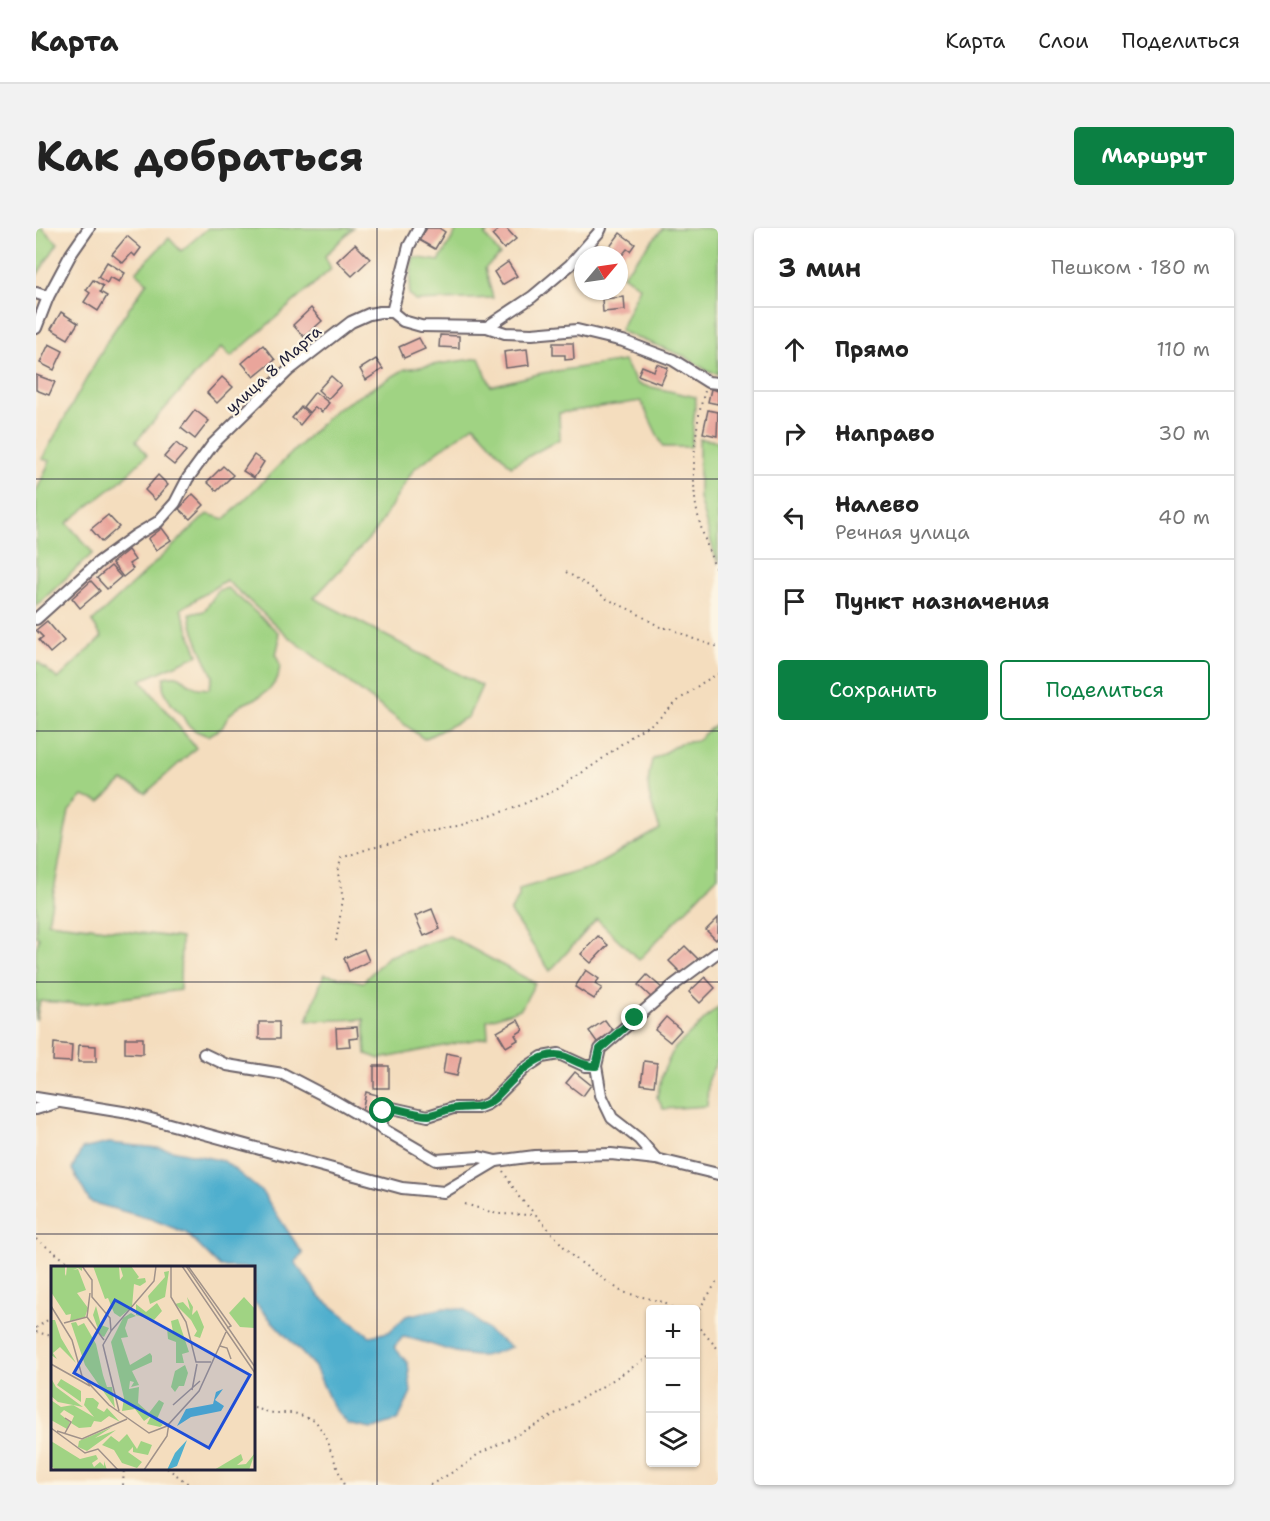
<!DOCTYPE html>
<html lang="ru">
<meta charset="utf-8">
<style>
:root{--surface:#fff;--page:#f2f2f2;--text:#222;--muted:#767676;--line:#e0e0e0;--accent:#0b8043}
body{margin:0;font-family:"Shantell Sans",sans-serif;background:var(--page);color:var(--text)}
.controls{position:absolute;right:18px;bottom:18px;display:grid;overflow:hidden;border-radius:6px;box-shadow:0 2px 4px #0004}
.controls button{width:54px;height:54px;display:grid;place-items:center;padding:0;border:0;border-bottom:2px solid var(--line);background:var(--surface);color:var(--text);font:30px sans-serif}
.compass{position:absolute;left:538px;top:18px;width:54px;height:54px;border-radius:50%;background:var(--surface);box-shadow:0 2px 4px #0004;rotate:61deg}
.stop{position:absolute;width:18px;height:18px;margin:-14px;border:4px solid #0b8043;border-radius:50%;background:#fff}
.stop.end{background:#0b8043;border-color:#fff;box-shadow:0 2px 6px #0008}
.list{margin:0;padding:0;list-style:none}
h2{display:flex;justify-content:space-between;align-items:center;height:78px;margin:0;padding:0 24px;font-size:26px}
h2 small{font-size:20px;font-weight:400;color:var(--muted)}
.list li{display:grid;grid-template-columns:39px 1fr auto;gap:18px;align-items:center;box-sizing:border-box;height:84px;padding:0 24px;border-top:2px solid var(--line)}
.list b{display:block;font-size:22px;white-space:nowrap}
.list p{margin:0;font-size:20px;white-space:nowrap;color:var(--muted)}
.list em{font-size:20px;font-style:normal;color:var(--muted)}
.actions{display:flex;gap:12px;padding:18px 24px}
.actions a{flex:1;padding:14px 0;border:2px solid var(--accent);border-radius:6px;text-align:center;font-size:21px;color:var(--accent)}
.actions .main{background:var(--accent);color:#fff}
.icon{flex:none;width:33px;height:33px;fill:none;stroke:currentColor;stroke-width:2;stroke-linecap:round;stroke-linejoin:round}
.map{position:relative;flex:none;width:682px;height:1257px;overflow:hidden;border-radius:6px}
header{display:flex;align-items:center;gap:36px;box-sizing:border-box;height:84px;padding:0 30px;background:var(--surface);border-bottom:2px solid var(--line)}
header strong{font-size:28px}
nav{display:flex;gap:33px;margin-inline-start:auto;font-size:21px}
.intro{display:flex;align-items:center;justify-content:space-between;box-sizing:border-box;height:144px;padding:0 36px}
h1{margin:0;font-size:42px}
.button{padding:15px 27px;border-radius:6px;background:var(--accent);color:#fff;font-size:21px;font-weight:700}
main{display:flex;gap:36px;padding:0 36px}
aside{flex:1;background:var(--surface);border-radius:6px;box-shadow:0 2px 4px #0004}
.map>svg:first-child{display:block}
.green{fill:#a0d383;stroke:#617a5f;stroke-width:1.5}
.water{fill:#4fafce;stroke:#386884;stroke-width:1.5}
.building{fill:#e9a59b}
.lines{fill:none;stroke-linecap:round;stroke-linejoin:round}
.minor-casing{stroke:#6c6369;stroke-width:14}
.path{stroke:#6c6369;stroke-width:2;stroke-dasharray:1.5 4.5;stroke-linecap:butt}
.minor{stroke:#fff;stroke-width:10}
.route{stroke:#0b8043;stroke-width:8}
.grid{fill:none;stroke:#22223b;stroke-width:1.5;stroke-opacity:0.55}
.labels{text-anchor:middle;stroke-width:4.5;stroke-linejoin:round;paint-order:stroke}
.street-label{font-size:16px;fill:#22223b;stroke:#fcf5e5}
.inset-road{fill:none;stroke:#a0928a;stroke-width:1.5}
.view{fill:#1d4ed8;fill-opacity:0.15;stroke:#1d4ed8;stroke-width:3}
.inset-edge{fill:none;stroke:#22223b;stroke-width:3}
</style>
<header>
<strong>Карта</strong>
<nav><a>Карта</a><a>Слои</a><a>Поделиться</a></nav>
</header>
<div class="intro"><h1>Как добраться</h1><a class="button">Маршрут</a></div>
<main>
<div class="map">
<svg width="682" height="1257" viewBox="0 0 682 1257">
<rect width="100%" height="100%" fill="#fcf5e5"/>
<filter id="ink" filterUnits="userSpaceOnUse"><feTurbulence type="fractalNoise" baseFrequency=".0167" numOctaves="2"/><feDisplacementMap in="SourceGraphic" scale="12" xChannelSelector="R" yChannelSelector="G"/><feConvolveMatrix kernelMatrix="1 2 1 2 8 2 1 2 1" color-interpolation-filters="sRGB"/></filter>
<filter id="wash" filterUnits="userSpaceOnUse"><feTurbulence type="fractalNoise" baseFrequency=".008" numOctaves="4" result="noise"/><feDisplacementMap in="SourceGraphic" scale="24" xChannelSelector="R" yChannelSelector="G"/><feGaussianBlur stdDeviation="1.35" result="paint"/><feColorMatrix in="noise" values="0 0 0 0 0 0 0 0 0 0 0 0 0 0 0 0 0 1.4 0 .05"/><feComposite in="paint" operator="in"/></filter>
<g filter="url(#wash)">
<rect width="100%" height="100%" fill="#f4ddbe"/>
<g class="green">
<path d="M0,0H6L22,15L1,47Z"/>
<path d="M172,0H317L289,28L295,41L195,129L186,119L150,157L100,213L111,227L87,251L31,295L57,325L0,378V264L14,233L6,231L73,110L111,54L100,44L133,10L145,23Z"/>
<path d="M422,0H456L449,7L464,27L449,40L457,70L379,73L373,66L377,29L403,33Z"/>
<path d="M627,0H682V146L673,144L648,128L584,103L604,59L587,47Z"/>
<path d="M443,130L455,158L506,145L588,133L602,156L660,169L655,219H627L605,173L523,185L524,211L475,238L438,197L378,241L339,304L278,370L446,458L432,489L388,511L253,409L190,352L145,381L162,427L105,452L160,520L110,565L87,553L64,574L47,568L33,583L12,694L145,710L144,762L44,776L4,773L0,792V721L3,710L0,708V436L2,434L22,451L66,409L56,394L171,286L189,291L299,182L369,141Z"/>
<path d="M663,211L682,213V335L678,324L663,270Z"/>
<path d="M192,360L242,404L243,414L240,427L244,437L242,450L234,461L221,470L205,477L193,487L186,500L172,508L160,503L151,496L146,487L136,477L127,460L128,449C147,445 143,451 157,458C161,461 168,460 173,461L177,448C168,428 157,408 154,386L168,383L183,362Z"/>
<path d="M682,494V536L677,548L682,544V648L603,732L561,691L514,743L474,684L483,669V661L557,639L624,601C614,573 608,562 616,532L644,515L660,513Z"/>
<path d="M413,708L499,755L485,781L451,792L452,809L344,831L330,826L328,791L271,793L288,746L327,754L351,729Z"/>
<path d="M682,779V831L672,851L671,878L627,881L621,869L626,846L638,821Z"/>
</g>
<path class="water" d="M73,915L131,921L188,933L226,964L267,1026L259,1034L284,1069L334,1108L353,1104L370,1088L408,1080L428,1081L457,1107L475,1119C465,1122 452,1129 442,1128C417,1127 393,1113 367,1109L358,1119L372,1135L375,1165L362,1192L335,1201L311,1196L296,1177L279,1139L218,1074V1040L184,1039L150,1005L115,991L54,974L36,941L46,921Z"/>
<g id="blocks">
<g class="building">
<path d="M391,0H403L409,4L399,21L383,12Z"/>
<path d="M465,0H470L480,11L468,21L456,7Z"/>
<path d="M584,5L599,16L594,23L591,21L583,31V27H574L570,24Z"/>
<path d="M91,8L105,20L99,28L96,25L87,35L76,26Z"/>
<path d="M319,16L334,31L316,48L301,33Z"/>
<path d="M71,34L89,45L83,54L74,49L71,55L62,49Z"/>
<path d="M472,34L481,48L466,57L458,44Z"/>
<path d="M57,52L67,58L64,64L71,68L62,83L48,74L54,65L50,62Z"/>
<path d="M588,69L589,82L567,84L566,71Z"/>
<path d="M275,80L286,93L268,109L257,97Z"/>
<path d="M25,84L42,95L32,111L15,101Z"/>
<path d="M404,107L423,108V120L403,119Z"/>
<path d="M383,110L389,121L368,130L363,119Z"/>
<path d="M517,115H537L538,131L529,132V127H517Z"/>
<path d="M13,116L27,123L18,142L4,135Z"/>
<path d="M227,117L239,132L218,149L206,135Z"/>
<path d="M491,121L493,137L470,140L468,124Z"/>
<path d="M340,131L347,141L330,152L324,141Z"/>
<path d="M621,136L632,140L625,156L602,147L606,138L618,143Z"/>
<path d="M0,147L19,154L13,167L0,162Z"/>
<path d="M295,148L305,157L292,171L282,162Z"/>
<path d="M186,149L197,159L181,175L171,165Z"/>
<path d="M675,161L682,163V176L672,174Z"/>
<path d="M279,164L293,175L286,184L279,179L274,185L267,179Z"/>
<path d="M265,179L273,186L264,197L256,190Z"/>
<path d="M159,182L173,193L159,211L145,200Z"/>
<path d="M672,182L682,184L681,208L667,205Z"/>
<path d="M140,215L150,223L138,237L128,229Z"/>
<path d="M218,227L228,234L218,250L207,243Z"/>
<path d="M187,238L197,247L181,263L171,254Z"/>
<path d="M122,247L132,257L119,272L109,262Z"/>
<path d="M157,266L168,277L154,291L143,281Z"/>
<path d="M72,287L83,299L66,314L55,301Z"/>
<path d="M126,300L135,312L120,322L112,311Z"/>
<path d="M92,322L99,332L93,336L97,341L87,349L76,335Z"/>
<path d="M75,338L85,349L71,361L61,350Z"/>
<path d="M55,353L64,363L44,380L36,370Z"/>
<path d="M11,393L28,413L14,425L3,412L7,409L0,402Z"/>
<path d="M396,681L404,701L388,708L379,688Z"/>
<path d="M682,690V709L680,712L670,702Z"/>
<path d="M562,708L572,717L555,735L545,726Z"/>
<path d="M649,718L662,731L646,746L633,733Z"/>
<path d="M328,721L333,733L313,743L308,730Z"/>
<path d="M550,742L563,751L559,756L566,760L558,771L539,759Z"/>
<path d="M611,747L626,760L616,770L602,757Z"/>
<path d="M669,749L679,760L664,775L653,764Z"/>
<path d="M630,789L645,802L634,814L619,802Z"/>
<path d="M482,792L487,802L479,807L482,812L470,819L461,804Z"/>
<path d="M569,792L577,803L561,814L553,803Z"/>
<rect x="223" y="794" width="20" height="17"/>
<path d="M321,799L322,810L313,811L314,818L301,819L300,800Z"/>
<path d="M89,810H107V826L89,825Z"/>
<path d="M18,815L36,817L35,834L17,833Z"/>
<path d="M43,817L60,818V834H42Z"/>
<path d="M410,825L425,828L421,848L407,845Z"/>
<path d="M608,833L621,835L618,858L605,856Z"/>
<rect x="338" y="838" width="15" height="22"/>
<path d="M539,844L555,857L547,868L530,855Z"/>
<path d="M330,864L341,867L337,886L326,883Z"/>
</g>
</g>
</g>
<g filter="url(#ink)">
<use href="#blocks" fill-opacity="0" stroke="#6c6369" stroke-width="1.5"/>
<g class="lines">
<g class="minor-casing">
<g id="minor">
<path d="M0,65L12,69"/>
<path d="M356,84L373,18L383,0"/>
<path d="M451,99L469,105L496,106L541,102L587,113L637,132L672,154L682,155"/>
<path d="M0,100L12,69L35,26L53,0"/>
<path d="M0,391L63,334L100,307L122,294L139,275L152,250L177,216L253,142L315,94L333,86L344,84H356L367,93L385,98L451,99L496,69L534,37L563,4L565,0"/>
<path d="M168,826L191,837L247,846L297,872L400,932L443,929L460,933"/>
<path d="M0,870L93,885L366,960L408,964L460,933L499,928L575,926L620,931L682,946"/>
<path d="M0,881L20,875"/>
<path d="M347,902C345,892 344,885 352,879L392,888L417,880H441L451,876L458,871L488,841L506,829L523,826L549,838H560"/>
<path d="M620,931L603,911L576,890L565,867L560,838L564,821L639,756L682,724"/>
</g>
</g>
<g class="path">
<path d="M669,163C659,193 655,246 660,278C664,301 674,325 682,348"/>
<path d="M530,344L553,358L571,371L597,383L624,399L636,401L655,410L682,419"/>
<path d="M300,713L307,671L302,645L305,630L335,620L361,615L379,606L406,600L422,598L478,580L520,562L562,534L601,504L619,494L644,471L669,453L682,446"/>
<path d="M467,943L483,969L499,986"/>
<path d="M429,976L461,986L500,987L537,1029L586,1064L627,1074L639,1082"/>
<path d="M0,1011L40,1040"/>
<path d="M660,1086L682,1052"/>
<path d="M660,1096L682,1121"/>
<path d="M0,1100L16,1089"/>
<path d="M0,1104L16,1108"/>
<path d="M218,1180L237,1185H258L279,1192L288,1206L308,1257"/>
<path d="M131,1240L154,1257"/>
<path d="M87,1257L88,1240"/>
<path d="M394,1257L429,1237L441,1227L500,1197L572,1155L614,1128"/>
</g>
<use href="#minor" class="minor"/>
</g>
</g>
<g class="lines" filter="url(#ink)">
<path class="route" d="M347,883L352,879C363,881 384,888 393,887C401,886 408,882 415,881C433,877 443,884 459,870C472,857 490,835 508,829C531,821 538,839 560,838L564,821L599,790"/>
</g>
<path class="grid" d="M341,0V1257M0,251H682M0,503H682M0,754H682M0,1006H682"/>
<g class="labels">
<g class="street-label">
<text transform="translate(237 141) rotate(-42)" y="6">улица 8 Марта</text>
</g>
</g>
<g transform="translate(15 1038)">
<rect width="204" height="204" fill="#f4ddbe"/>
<path d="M0,0H14V8L15,10L16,0H31V5L27,2L22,4L27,3L35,24L26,27L37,42L34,51L19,55L20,48L15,49L0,26ZM42,0H68L69,14L72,10L69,0H80L88,11L86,13L94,12L95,16L89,20L83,18L81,41L69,51L63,47L57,32L54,33ZM118,5L114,31L99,38L97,30L114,11L113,6ZM136,31L142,41L141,49L146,44L153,61L149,72L143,70L146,65L140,54L124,38L132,36L139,44ZM193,31L204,43V62L189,61L178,47ZM106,37L111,45L103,54L85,49V38L95,46ZM45,40L50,59L58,62L53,71L49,69L42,49ZM80,47L85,50L77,53L74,62L77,71L70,72L79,99L99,87L101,90V96L81,105L88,119L80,121L83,116L79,115L78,123L88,121L87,137L98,147L108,134L113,137L106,153L112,159L109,161L96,158L100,150L93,155L84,143L71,145L73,132L60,76L72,52ZM127,53L138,86L131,88L133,97H125V76L117,73L116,62L122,66L120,55ZM0,54H4L10,72L25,97L9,81L2,87L6,93L0,89ZM25,56L27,60L33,57L45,78L52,109L56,121H61L64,142L34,99L20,57ZM134,99L137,107L133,120H128L124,126L120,121L124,105ZM0,112L5,121L32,141L7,136L0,130ZM10,113L30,125V136L6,119ZM35,132H42L48,137L46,142L53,146L56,142L69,156L58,150L50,156L43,155L40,161L28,162L20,157L23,150L13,144L9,148L19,156L16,163L0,154V134L10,141L22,139L43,151L33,139ZM61,161L44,172L65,164L36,185L27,181L28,175ZM76,168L86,183L90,175L101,179L97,189L82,186V181L77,186L91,196L86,202L71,197L63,184L51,179L60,170L68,176ZM0,175L29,193L45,189L47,193L41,197L43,201L49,196L53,200V195L56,204H5L0,200ZM204,187L198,204H163L190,188L192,194L186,199L195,198Z" fill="#a0d383"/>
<path d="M172,123L164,134L173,140L170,145L140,151L126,160L135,143L162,138L165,126ZM136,174L126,200L116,204L124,187Z" fill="#4fafce"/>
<path class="inset-road" d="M31,0L41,14V31L59,52L60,65L52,79L68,145M120,0V31L135,56L145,96H160M131,0L204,107M135,0L204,101M137,0L180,60L176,62M39,27L36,51L53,74M0,40L21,74L31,110L58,139L98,167L116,160L148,125L175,66M13,57L36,51M60,65L103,15L105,0M169,80L176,82L180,93M0,98L39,120M141,124L146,98M122,139L149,115M0,162L34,187L47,183L67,204M6,165L31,173L76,153M14,167L20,156L14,152M93,204L116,170L118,157"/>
<path class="view" d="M64,34L199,109L158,182L23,107Z"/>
<rect width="204" height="204" class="inset-edge"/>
</g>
</svg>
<div class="controls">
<button>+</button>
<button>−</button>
<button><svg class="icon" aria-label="layers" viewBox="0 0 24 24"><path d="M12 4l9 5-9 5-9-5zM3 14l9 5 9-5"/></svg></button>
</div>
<svg class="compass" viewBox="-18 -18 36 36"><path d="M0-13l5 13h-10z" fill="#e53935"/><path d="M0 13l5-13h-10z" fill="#767676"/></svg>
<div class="stop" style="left:347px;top:883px"></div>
<div class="stop end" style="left:599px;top:790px"></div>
</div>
<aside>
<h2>3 мин<small>Пешком · 180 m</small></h2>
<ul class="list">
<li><svg class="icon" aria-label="ahead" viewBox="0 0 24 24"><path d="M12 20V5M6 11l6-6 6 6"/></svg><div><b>Прямо</b></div><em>110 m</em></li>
<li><svg class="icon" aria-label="right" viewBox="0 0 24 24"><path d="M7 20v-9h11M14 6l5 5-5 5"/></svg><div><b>Направо</b></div><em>30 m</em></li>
<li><svg class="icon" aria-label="left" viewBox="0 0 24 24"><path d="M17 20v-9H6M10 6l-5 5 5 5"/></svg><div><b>Налево</b><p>Речная улица</p></div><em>40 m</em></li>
<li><svg class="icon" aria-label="arrive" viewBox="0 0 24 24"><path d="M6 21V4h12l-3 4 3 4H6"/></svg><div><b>Пункт назначения</b></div></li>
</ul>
<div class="actions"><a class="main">Сохранить</a><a>Поделиться</a></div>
</aside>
</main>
